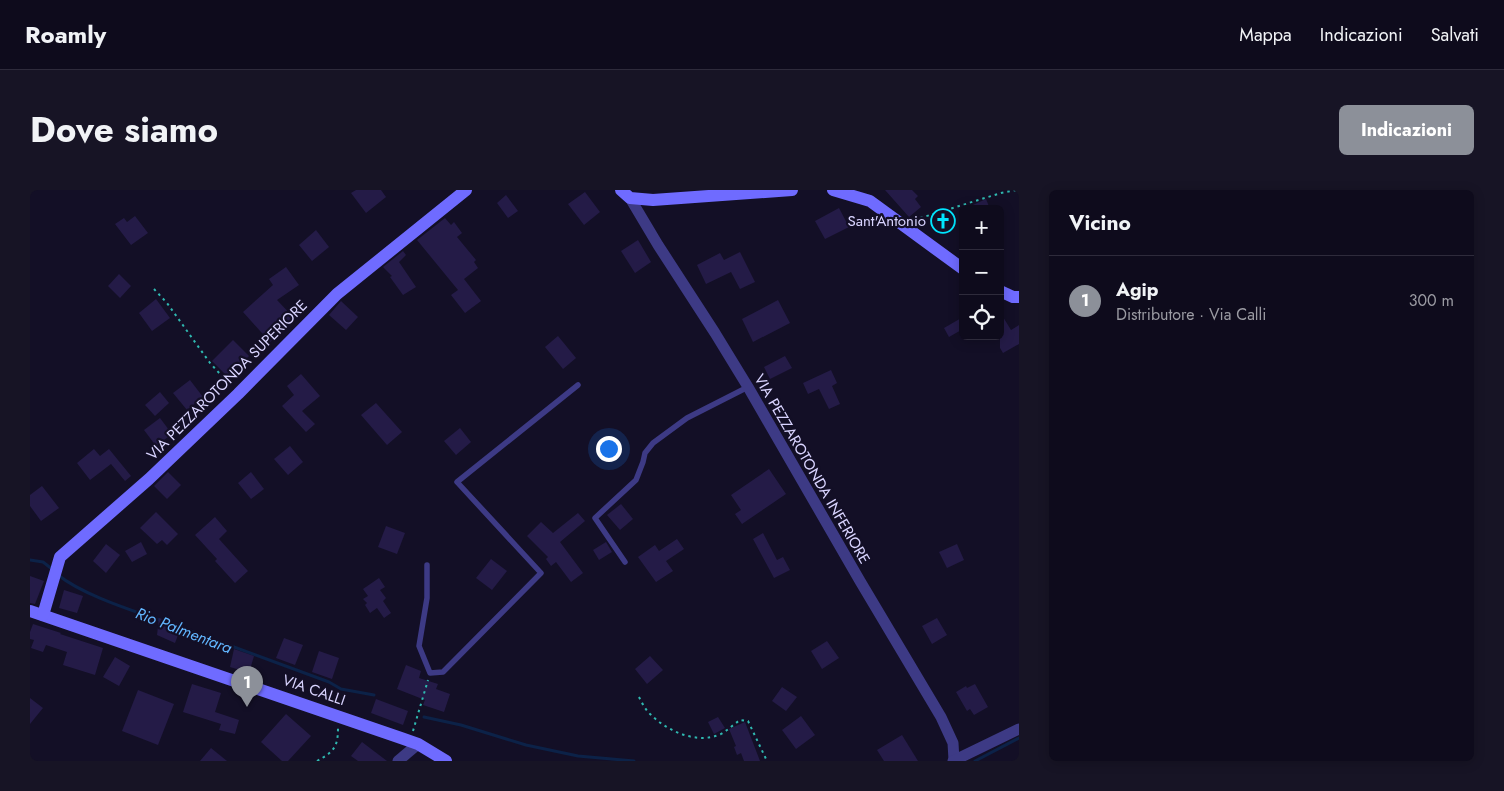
<!DOCTYPE html>
<html lang="it">
<meta charset="utf-8">
<style>
:root{--surface:#0e0b1c;--page:#171425;--text:#f1f3f6;--muted:#9b9ba3;--line:#2e2b3b;--accent:#8c9099}
body{margin:0;font-family:Jost,sans-serif;background:var(--page);color:var(--text)}
.controls{position:absolute;right:15px;top:15px;display:grid;overflow:hidden;border-radius:8px;box-shadow:0 2px 12px #0003}
.controls button{width:45px;height:45px;display:grid;place-items:center;padding:0;border:0;border-bottom:1px solid var(--line);background:var(--surface);color:var(--text);font:25px sans-serif}
.you{position:absolute;left:578px;top:258px;width:18px;height:18px;margin:-12px;border:4px solid #fff;border-radius:50%;background:#1a73e8;box-shadow:0 0 0 8px #1a73e833}
.badge{display:grid;place-items:center;width:32px;height:32px;border-radius:50%;background:var(--accent);color:#fff;font-size:16px;font-weight:700}
.pin{position:absolute;translate:-50% -41px;filter:drop-shadow(0 1px 2px #0008)}
.pin::after{content:'';position:absolute;top:26px;width:18px;height:15px;background:inherit;clip-path:polygon(0 0,100% 0,50% 100%)}
.list{margin:0;padding:0;list-style:none}
h2{display:flex;justify-content:space-between;align-items:center;height:65px;margin:0;padding:0 20px;font-size:21px}
h2 small{font-size:16px;font-weight:400;color:var(--muted)}
.list li{display:grid;grid-template-columns:32px 1fr auto;gap:15px;align-items:center;box-sizing:border-box;height:90px;padding:0 20px;border-top:1px solid var(--line)}
.list b{display:block;font-size:19px;white-space:nowrap}
.list p{margin:0;font-size:16px;white-space:nowrap;color:var(--muted)}
.list em{font-size:16px;font-style:normal;color:var(--muted)}
.icon{flex:none;width:28px;height:28px;fill:none;stroke:currentColor;stroke-width:2;stroke-linecap:round;stroke-linejoin:round}
.map{position:relative;flex:none;width:989px;height:571px;overflow:hidden;border-radius:8px}
header{display:flex;align-items:center;gap:30px;box-sizing:border-box;height:70px;padding:0 25px;background:var(--surface);border-bottom:1px solid var(--line)}
header strong{font-size:24px}
nav{display:flex;gap:28px;margin-inline-start:auto;font-size:18px}
.intro{display:flex;align-items:center;justify-content:space-between;box-sizing:border-box;height:120px;padding:0 30px}
h1{margin:0;font-size:35px}
.button{padding:12px 22px;border-radius:8px;background:var(--accent);color:#fff;font-size:18px;font-weight:700}
main{display:flex;gap:30px;padding:0 30px}
aside{flex:1;background:var(--surface);border-radius:8px;box-shadow:0 2px 12px #0003}
.map>svg:first-child{display:block}
.lines{fill:none;stroke-linecap:round;stroke-linejoin:round}
.stream{stroke:#0c2248;stroke-width:3}
.building{fill:#241b47}
.path{stroke:#2fb8b0;stroke-width:2;stroke-dasharray:2.5 4;stroke-linecap:butt}
.lane{stroke:#3d3a85;stroke-width:5.5}
.street{stroke:#3d3a85;stroke-width:11}
.secondary{stroke:#6f6bff;stroke-width:12}
.labels{text-anchor:middle;stroke-width:4.5;stroke-linejoin:round;paint-order:stroke}
.poi-label{font-size:15px;fill:#d9d4ff;stroke:#130f26;text-anchor:end}
.street-label{font-size:15px;fill:#d9d4ff;stroke:#130f26}
.water-label{font-size:16px;font-style:italic;fill:#62b6ff;stroke:#130f26}
</style>
<header>
<strong>Roamly</strong>
<nav><a>Mappa</a><a>Indicazioni</a><a>Salvati</a></nav>
</header>
<div class="intro"><h1>Dove siamo</h1><a class="button">Indicazioni</a></div>
<main>
<div class="map">
<svg width="989" height="571" viewBox="0 0 989 571">
<rect width="100%" height="100%" fill="#130f26"/>
<g class="lines">
<g class="stream">
<path d="M0,370L13,372L22,379"/>
<path d="M28,385C53,405 101,420 132,431"/>
<path d="M147,436L299,492L311,499L344,505"/>
<path d="M394,527L431,535L496,555L548,566L604,571"/>
<path d="M945,571L989,548"/>
</g>
</g>
<g class="building">
<path d="M326,0H351L356,7L336,23L321,3Z"/>
<path d="M855,0H882L888,6L885,9L891,17L879,27Z"/>
<path d="M555,2L570,22L554,35L538,14Z"/>
<path d="M476,5L488,21L478,28L467,13Z"/>
<path d="M956,9L960,19H934Z"/>
<path d="M809,18L819,37L795,49L785,31Z"/>
<path d="M105,26L118,43L101,55L85,34L94,28L97,32Z"/>
<path d="M415,28L421,35L424,32L432,43L427,47L446,70L444,72L448,78L434,89L451,111L435,123L421,105L428,100L387,50Z"/>
<path d="M286,40L299,57L282,71L269,55Z"/>
<path d="M608,50L621,72L605,83L591,61Z"/>
<path d="M373,61L376,65L369,72L386,97L373,105L360,87L362,86L353,77Z"/>
<path d="M710,62L725,92L710,99L701,82L676,94L667,75L690,63L694,70Z"/>
<path d="M256,77L269,95L247,110L265,129L240,152L213,122L243,95L239,89Z"/>
<path d="M89,84L101,96L90,108L78,96Z"/>
<path d="M126,109L140,128L122,141L109,123Z"/>
<path d="M748,110L760,133L723,152L712,129Z"/>
<path d="M311,111L328,127L316,140L299,125Z"/>
<path d="M970,122L981,140L989,135V154L973,163L970,158Z"/>
<path d="M933,127V139L919,147L914,138Z"/>
<path d="M528,146L546,168L533,179L515,157Z"/>
<path d="M203,150L219,166L198,187L182,171Z"/>
<path d="M755,166L762,178L740,189L734,177Z"/>
<path d="M801,180L807,193L802,196L810,214L799,219L789,199L778,204L773,193Z"/>
<path d="M271,184L290,206L272,221L285,234L276,242L252,216L264,205L257,196Z"/>
<path d="M160,190L173,207L157,220L143,203Z"/>
<path d="M130,202L139,213L125,226L115,215Z"/>
<path d="M346,213L372,242L357,255L331,225Z"/>
<path d="M130,228L142,244L126,256L114,240Z"/>
<path d="M430,238L441,252L426,265L414,251Z"/>
<path d="M260,256L273,272L258,285L244,269Z"/>
<path d="M64,259L70,266L79,259L101,286L95,291L81,274L60,290L47,273Z"/>
<path d="M739,279L756,304L712,334L705,324L711,320L701,305Z"/>
<path d="M138,282L151,295L137,309L124,296Z"/>
<path d="M221,282L234,299L221,309L208,293Z"/>
<path d="M12,296L29,318L11,331L0,316V305Z"/>
<path d="M591,314L603,329L590,340L577,325Z"/>
<path d="M126,322L148,344L137,355L132,350L127,354L110,338Z"/>
<path d="M548,323L555,331L530,352L553,383L541,392L526,372L521,376L516,369L518,367L497,346L511,332L523,343Z"/>
<path d="M185,327L197,341L189,349L218,381L205,393L185,371L187,369L165,345Z"/>
<path d="M356,336L375,343L367,364L348,357Z"/>
<path d="M733,343L747,370L753,367L760,380L744,388L723,349Z"/>
<path d="M647,349L654,359L636,371L643,381L626,392L608,367L625,355L629,361Z"/>
<path d="M111,352L117,364L102,372L95,361Z"/>
<path d="M576,352L582,362L569,370L563,360Z"/>
<path d="M76,354L90,365L76,383L63,371Z"/>
<path d="M927,354L934,370L917,378L909,362Z"/>
<path d="M461,369L477,381L462,400L446,388Z"/>
<path d="M0,386L14,391L5,414L0,413Z"/>
<path d="M349,388L355,397L350,400L356,408L353,411L361,423L354,428L347,418L340,423L335,415L337,413L333,409L338,406L333,399Z"/>
<path d="M34,400L53,406L47,423L29,418Z"/>
<path d="M129,428L152,435L145,453L127,445Z"/>
<path d="M907,428L917,445L902,454L892,436Z"/>
<path d="M3,434L31,443L30,444L73,458L65,485L33,475L37,462L16,455L13,462L1,458L4,450L0,449V442Z"/>
<path d="M254,448L273,455L265,475L246,468Z"/>
<path d="M797,451L809,468L792,479L781,461Z"/>
<path d="M204,459L224,466L219,483L200,477Z"/>
<path d="M289,461L309,468L302,489L282,482Z"/>
<path d="M620,466L633,480L617,494L605,479Z"/>
<path d="M85,467L100,476L89,496L73,487Z"/>
<path d="M376,475L391,481L389,488L408,494L406,499L420,504L414,522L393,515L395,510L367,499Z"/>
<path d="M162,494L191,503L185,522L209,530L205,544L189,540L191,534L153,522Z"/>
<path d="M945,494L958,517L944,525L940,519L937,521L926,502L936,496L937,498Z"/>
<path d="M752,497L767,507L756,521L742,511Z"/>
<path d="M108,500L144,514L128,555L92,541Z"/>
<path d="M0,508L13,518L0,534Z"/>
<path d="M346,509L378,521L373,535L341,523Z"/>
<path d="M256,524L281,546L258,571H252L231,552Z"/>
<path d="M771,526L785,545L766,559L752,540Z"/>
<path d="M688,527L695,538L684,544L678,532Z"/>
<path d="M715,532L730,571H714L711,563L707,565L704,557L706,556L699,539Z"/>
<path d="M872,545L888,571H854L847,560Z"/>
<path d="M332,552L357,571H328L321,566Z"/>
<path d="M181,558L197,571H170Z"/>
</g>
<g class="lines">
<g class="path">
<path d="M884,30L971,3L987,0"/>
<path d="M124,99L137,113L180,173L200,195"/>
<path d="M609,507C612,513 615,519 620,524C637,541 667,555 691,544C698,540 704,534 710,530L718,531L737,571"/>
<path d="M383,541L398,490"/>
<path d="M287,571C303,562 308,558 308,538"/>
</g>
<g class="lane">
<path d="M595,372L565,328L606,290L613,272L615,263L623,253L657,228L718,197"/>
<path d="M397,375V408L389,456L400,483L413,482L511,383L427,292L548,195"/>
</g>
<g class="street">
<path d="M600,8L628,55L685,143L718,197L830,391L911,527L923,553L924,570"/>
<path d="M368,571L388,554"/>
<path d="M923,571L989,539"/>
</g>
<g class="secondary">
<path d="M591,0L600,8L623,10L762,0"/>
<path d="M803,0L840,11L933,79"/>
<path d="M970,101L983,107H989"/>
<path d="M0,421L371,548L388,554L416,571"/>
<path d="M13,425L30,367L119,289L208,204L307,104L436,0"/>
</g>
</g>
<defs>
<g id="church-ring" transform="scale(1.25)"><circle r="9.5" fill="#130f26" stroke="#00e5ff" stroke-width="1.5"/><path d="M-1.2-6h2.4v3.5h3.3v2.4h-3.3V6h-2.4V-.1h-3.3v-2.4h3.3Z" fill="#00e5ff"/></g>
</defs>
<g fill-rule="evenodd">
<use href="#church-ring" x="913" y="31"/>
</g>
<g class="labels">
<g class="poi-label">
<text x="896" y="36">Sant'Antonio</text>
</g>
<g class="street-label">
<text transform="translate(197 190) rotate(-45)" y="5">VIA PEZZAROTONDA SUPERIORE</text>
<text transform="translate(782 279) rotate(60)" y="5">VIA PEZZAROTONDA INFERIORE</text>
<text transform="translate(284 500) rotate(19)" y="5">VIA CALLI</text>
</g>
<g class="water-label">
<text transform="translate(154 440) rotate(21)" y="6">Rio Palmentara</text>
</g>
</g>
</svg>
<div class="controls">
<button>+</button>
<button>−</button>
<button><svg class="icon" aria-label="locate" viewBox="0 0 24 24"><circle cx="12" cy="12" r="6"/><path d="M12 2v4M12 18v4M2 12h4M18 12h4"/></svg></button>
</div>
<div class="you"></div>
<div class="pin badge" style="left:217px;top:517px">1</div>
</div>
<aside>
<h2>Vicino<small></small></h2>
<ul class="list">
<li><span class="badge">1</span><div><b>Agip</b><p>Distributore · Via Calli</p></div><em>300 m</em></li>
</ul>
</aside>
</main>
